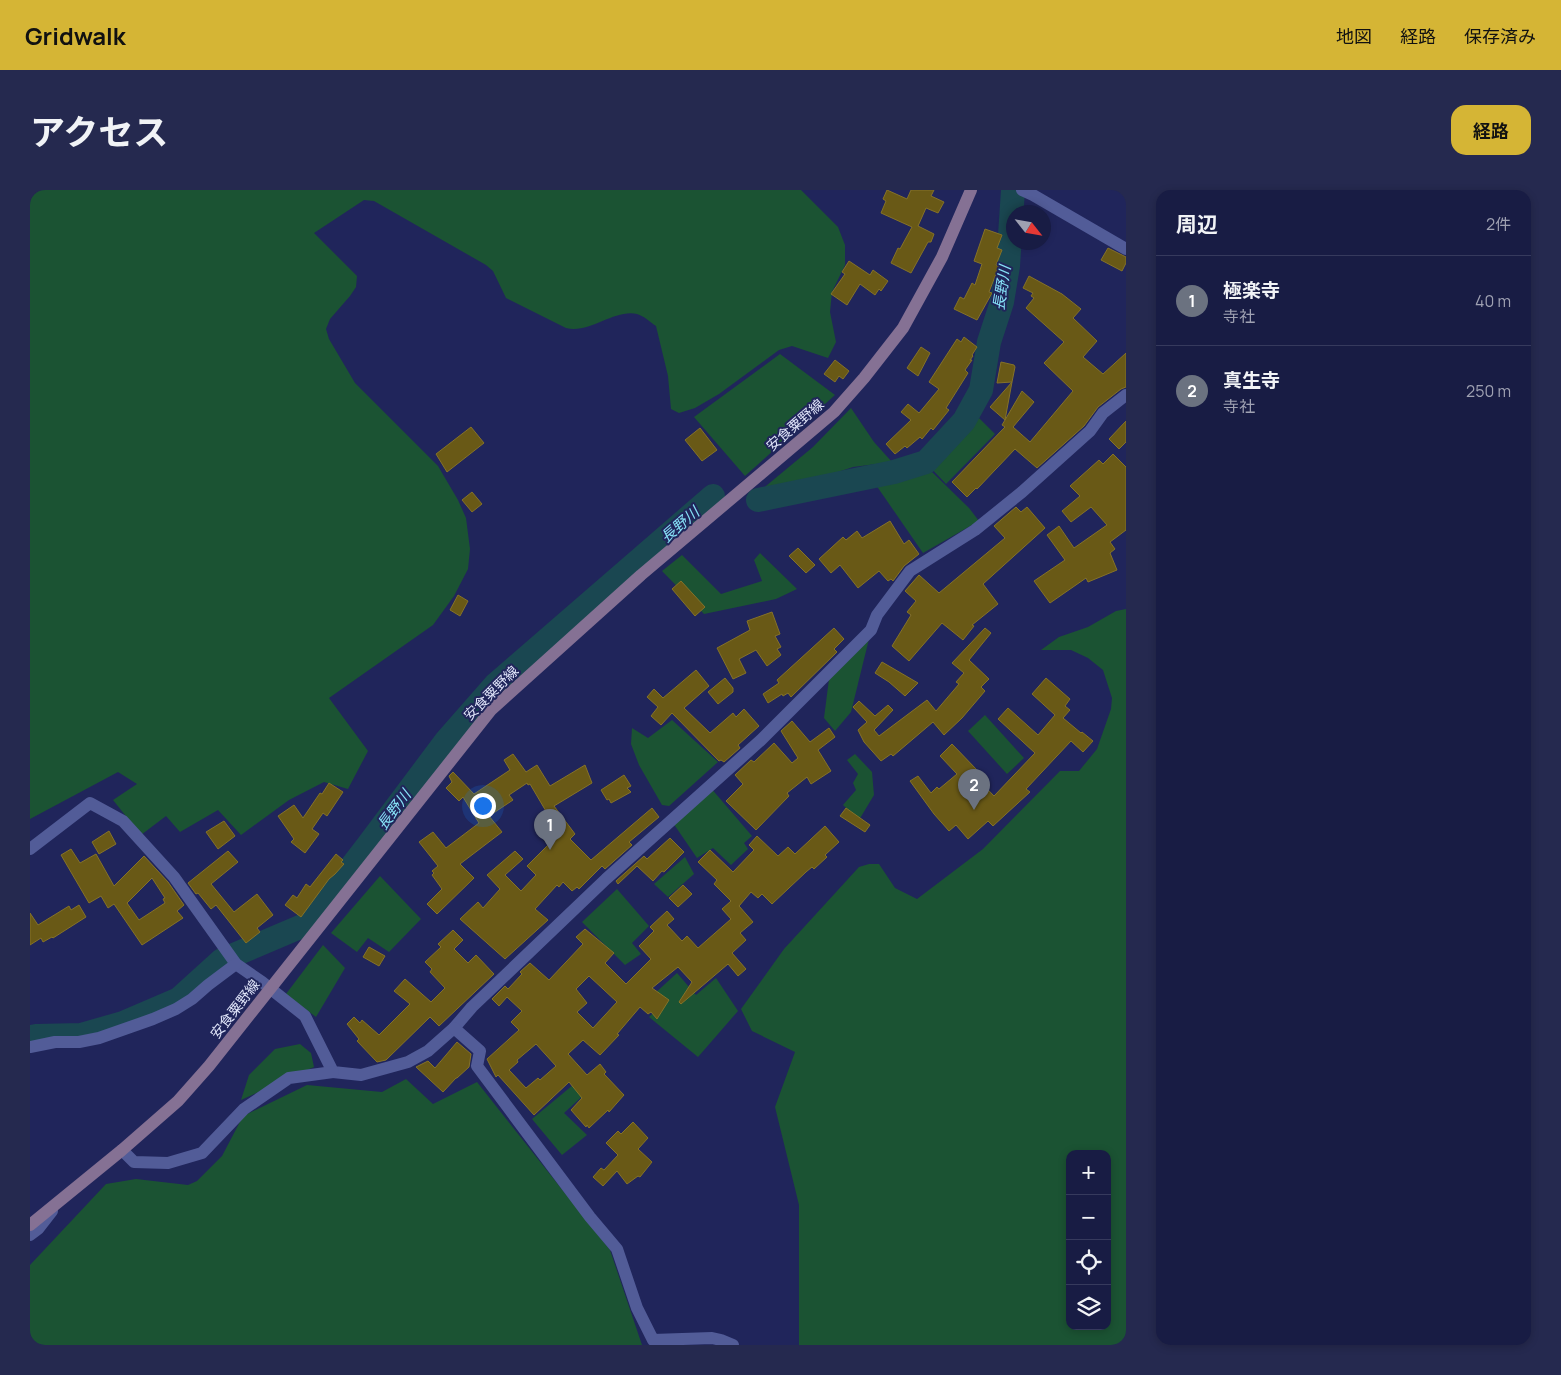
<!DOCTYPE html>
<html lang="ja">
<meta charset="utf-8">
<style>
:root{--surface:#181c44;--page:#25294f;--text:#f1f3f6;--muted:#9fa1b2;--line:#363a5d;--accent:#d5b535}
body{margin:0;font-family:Manrope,"Noto Sans JP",sans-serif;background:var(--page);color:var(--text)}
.controls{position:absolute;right:15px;bottom:15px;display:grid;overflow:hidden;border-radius:10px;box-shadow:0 2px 8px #0003}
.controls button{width:45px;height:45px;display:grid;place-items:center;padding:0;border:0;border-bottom:1px solid var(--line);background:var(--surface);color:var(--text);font:25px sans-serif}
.compass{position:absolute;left:976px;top:15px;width:45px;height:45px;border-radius:50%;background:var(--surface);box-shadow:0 2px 8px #0003;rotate:121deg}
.you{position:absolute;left:452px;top:615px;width:18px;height:18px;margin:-12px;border:4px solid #fff;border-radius:50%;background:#1a73e8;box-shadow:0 0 0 8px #1a73e833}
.badge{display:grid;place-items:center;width:32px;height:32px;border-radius:50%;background:var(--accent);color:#fff;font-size:16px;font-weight:700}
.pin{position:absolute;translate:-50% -41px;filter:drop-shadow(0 1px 2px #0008)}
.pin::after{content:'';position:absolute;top:26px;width:18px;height:15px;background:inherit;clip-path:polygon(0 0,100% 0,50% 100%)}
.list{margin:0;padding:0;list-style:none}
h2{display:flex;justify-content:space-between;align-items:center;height:65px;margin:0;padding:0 20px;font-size:21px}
h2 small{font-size:16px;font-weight:400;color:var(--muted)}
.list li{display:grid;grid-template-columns:32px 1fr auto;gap:15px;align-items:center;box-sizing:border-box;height:90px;padding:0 20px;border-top:1px solid var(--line)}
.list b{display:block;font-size:19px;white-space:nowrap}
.list p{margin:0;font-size:16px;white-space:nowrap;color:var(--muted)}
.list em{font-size:16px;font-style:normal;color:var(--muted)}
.icon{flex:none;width:28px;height:28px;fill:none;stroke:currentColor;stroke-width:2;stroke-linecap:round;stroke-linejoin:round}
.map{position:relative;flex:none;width:1096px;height:1155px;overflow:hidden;border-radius:15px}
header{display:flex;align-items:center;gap:30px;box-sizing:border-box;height:70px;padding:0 25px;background:var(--accent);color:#111}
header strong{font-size:24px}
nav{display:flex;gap:28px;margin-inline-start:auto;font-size:18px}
.intro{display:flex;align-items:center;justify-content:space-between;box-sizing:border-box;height:120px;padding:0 30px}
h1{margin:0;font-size:35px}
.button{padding:12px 22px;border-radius:15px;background:var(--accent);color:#111;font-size:18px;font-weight:700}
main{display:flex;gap:30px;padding:0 30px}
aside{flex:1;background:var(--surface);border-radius:15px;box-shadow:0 2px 8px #0003}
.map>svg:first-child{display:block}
.green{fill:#1b5333;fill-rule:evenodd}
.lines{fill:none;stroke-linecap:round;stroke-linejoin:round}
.river{stroke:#1a4751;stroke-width:24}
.building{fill:#695916;stroke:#857228;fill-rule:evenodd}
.street{stroke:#525c98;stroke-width:12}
.secondary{stroke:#857194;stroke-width:12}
.labels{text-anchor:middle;stroke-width:4;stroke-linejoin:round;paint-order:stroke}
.street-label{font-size:14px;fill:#dfe4f9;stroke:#20255b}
.water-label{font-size:15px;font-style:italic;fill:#86e1f7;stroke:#20255b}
</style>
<header>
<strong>Gridwalk</strong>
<nav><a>地図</a><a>経路</a><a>保存済み</a></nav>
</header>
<div class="intro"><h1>アクセス</h1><a class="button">経路</a></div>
<main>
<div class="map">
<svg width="1096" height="1155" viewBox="0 0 1096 1155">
<rect width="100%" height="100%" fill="#20255b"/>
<g class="green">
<path d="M0,0H771L808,37L815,55V75L802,102L800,122L806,152L798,168L762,156L749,160L689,204L665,218L649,223L641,219L638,186L626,136C620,132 614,126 607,124C584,119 560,144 536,138L476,108L463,81L456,75L344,11L334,10L284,43L327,86L326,97L320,106L300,129L296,139L299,149L325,193L408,276L428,310L436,328L440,359L438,379L424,406L403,435L299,508L338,561L318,599L294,592L259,610L211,645L188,620L150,642L136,626L111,645L83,610L107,594L88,582L0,629Z"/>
<path d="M750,164L805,205L715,286L664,227Z"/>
<path d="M821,218L844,252L862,272L823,277L799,285L769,299L725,305L783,257Z"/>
<path d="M949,228L965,244L916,294L900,277Z"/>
<path d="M902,282L939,318L949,331L893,363L846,295Z"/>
<path d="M730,363L767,399L746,409L674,424L632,381L652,365L691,404L732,391L724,370Z"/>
<path d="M1096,419V1155H769V1015L745,917L765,862L722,841L711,819L754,759L829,677L839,674H849L865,698L887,709L953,659L1030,581H1049L1067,559L1081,519L1082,508L1073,480L1058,468L1041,460H1011L1029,447L1058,437L1086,421ZM1040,964H1077V1136H1040Z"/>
<path d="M839,449L821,522L805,541L794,528L799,489Z"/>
<path d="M955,525L994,568L977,584L938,541Z"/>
<path d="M642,530L688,572L639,616L632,615L609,575L601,554L602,538L618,548Z"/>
<path d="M825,564L842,582L844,605L829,630L813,615L826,600L823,593L828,584L817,570Z"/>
<path d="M680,597L722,646L714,653L718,659L701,675L683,658L667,668L641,630Z"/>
<path d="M655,667L664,684L638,707L624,694Z"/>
<path d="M350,686L391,729L359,762L338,748L327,762L301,743Z"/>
<path d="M587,699L619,736L602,753L611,764L595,775L552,732Z"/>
<path d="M293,755L315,778L286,827L256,804Z"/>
<path d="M647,783L666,805L686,788L708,821L668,867L619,827L634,813L623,805Z"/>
<path d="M270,854L281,863L284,877L211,910L219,885L245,859Z"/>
<path d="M376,889L403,914L447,892L580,1060L612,1155H0V1075L76,994L106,989L158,995L167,991L192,966L213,926L277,895L352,902Z"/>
<path d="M549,890L558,901L534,923L557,945L532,965L502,929Z"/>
</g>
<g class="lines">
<g class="river">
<path d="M728,310L864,282L896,272L934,231L951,200L959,152L972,112L978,76L983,0"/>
<path d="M0,847L7,846L51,845L93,833L149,809L192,770L277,734L338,655L416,551L466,494L683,306"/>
</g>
</g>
<g class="building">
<path d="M857,0L877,9L881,0H904L901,6L914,12L908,23L896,18L888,36L904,44L901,52H898L881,83L861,73L868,58L870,59L882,37L851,23L856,11L853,9Z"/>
<path d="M955,39L972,45L967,58L972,60L966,75L969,76L959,102L962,103L947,130L924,119L930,107L934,109L942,93L945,95L952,74L944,71Z"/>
<path d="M1078,58L1096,67V73L1092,81L1071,70Z"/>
<path d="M819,71L840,85L843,80L858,91L851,101L849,99L845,105L830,94L817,115L801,104L815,84L812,82Z"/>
<path d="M999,86L1032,104L1051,119L1043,128L1067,151L1053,167L1073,184L1096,163V197L1091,199L1068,217L1054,236L1007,278L985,259L947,299L946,298L937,307L922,292L975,237L972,235L975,230L960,217L982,192L975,230L992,201L1004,212L983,237L1000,252L1043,201L1014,173L1034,152L996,118L1004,108L1001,106L1003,103L993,98Z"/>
<path d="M934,147L947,157L942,165L943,166L940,170H942L935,180L938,183L916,218L919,220L903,240L901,238L892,249L890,247L877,258L875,256L865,264L856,254L881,230L871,222L878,214L889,223L909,199L899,192L927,149L931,152Z"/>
<path d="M891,157L900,163L888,186L877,178Z"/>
<path d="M805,170L819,181L813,189L809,186L805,192L794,184Z"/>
<path d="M971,172L984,175L985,177L982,192L967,193Z"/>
<path d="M1096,231V252L1089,259L1079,249Z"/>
<path d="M441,237L454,253L417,282L406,264Z"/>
<path d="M670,238L687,260L672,271L655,250Z"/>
<path d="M1083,264L1096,277V340L1080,352L1085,359L1080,363L1087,380L1058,392L1056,388L1020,413L1004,391L1035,370L1017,345L1029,336L1044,358L1077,335L1061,317L1041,332L1032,321L1050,306L1040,296L1069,270L1073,274Z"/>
<path d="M442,302L452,314L442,322L432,310Z"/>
<path d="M986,317L991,322L997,317L1015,338L953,394L968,414L942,435L944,436L933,450L912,433L879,471L862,456L881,425L877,422L886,411L875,401L889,385L909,403L975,348L964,336Z"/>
<path d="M860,331L874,354L879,350L889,364L874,376L863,391L861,389L858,391L849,381L828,398L810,375L801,383L789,369L813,347L816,350L827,341L832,348Z"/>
<path d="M768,358L785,375L776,383L759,366Z"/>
<path d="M651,391L675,417L665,426L642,399Z"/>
<path d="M428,405L438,411L430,426L420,420Z"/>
<path d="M742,422L750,444L745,446L751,457L747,459L751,465L737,476L726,460L709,469L716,483L703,489L687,458L720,440L717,431Z"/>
<path d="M804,438L814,449L804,459L807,462L761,507L758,503L753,506L752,504L738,513L733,504L749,493L747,490Z"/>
<path d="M955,438L961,443L939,470L959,489L951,497L955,501L932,528L914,545L903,532L863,566L861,564L851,571L834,552L828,540L837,532L823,517L829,511L845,526L858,515L863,520L844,540L849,546L897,510L906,521L929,494L926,492L934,483L922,473Z"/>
<path d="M852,472L888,493L875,506L859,492L845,483Z"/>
<path d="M666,480L679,496L654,518L680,543L703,523L706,527L714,519L729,536L708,555L710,558L694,572L691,570L689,571L642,523L631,535L621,526L628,517L617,507L624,499L633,508Z"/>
<path d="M695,488L703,498V502L688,514L678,502Z"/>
<path d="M1016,488L1040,509L1035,516L1040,520L1033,528L1051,543L1052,542L1063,551L1053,562L1041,551L996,599L1000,602L963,636L958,631L938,649L926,635L919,641L904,624L880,591L888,586L901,603L907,597L909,599L927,584L910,566L922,554L947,580L943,584L964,606L1005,563L968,529L978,518L1008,545L1025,525L1002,504Z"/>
<path d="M762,531L780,552L799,538L805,547L788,560L801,581L781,594L777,587L757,603L759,606L726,640L696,611L713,594L705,585L721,570L724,572L744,553L762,573L768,568L751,541Z"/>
<path d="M483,564L496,582L507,575L520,596L555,575L562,593L524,616L545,644L540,649L561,670L622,618L629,627L599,652L602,655L575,679L572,676L549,699L547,697L542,701L533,692L529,697L527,695L505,719L518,730L475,769L430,729L448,712L453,718L470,699L457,685L485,661L493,669L475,685L491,701L506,685L497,676L518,655L506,638L520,628L500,594L498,595L497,593L479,605L483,610L459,626L472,642L430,674L444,688L407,724L397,714L412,699L402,685L404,683L402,681L408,676L389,652L403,642L416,658L449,633L433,607L429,611L416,598L422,592L419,586L423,582L444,604L480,580L474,570Z"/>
<path d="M594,585L601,596L597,598L601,602L581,613L579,609L577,610L571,600Z"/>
<path d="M299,593L313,602L297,626L293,623L282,639L289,644L275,663L261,652L264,649L248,626L264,615L273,628L290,603L292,604Z"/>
<path d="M816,618L840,635L835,642L810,626Z"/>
<path d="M194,631L205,646L188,659L176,642Z"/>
<path d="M795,636L809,652L795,665L797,667L784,679L782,677L776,682L742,714L732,704L728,708L721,702L709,716L723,732L710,743L716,750L702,763L716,779L708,786L698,774L651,814L649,812L662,792L648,777L622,798L639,810L627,829L621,822L618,824L610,817L587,844L589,845L570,865L553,850L538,864L557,885L570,874L576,882L574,884L594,905L579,922L578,920L559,938L557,935L556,937L541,920L552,908L539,892L504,925L468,885L466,887L457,869L489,840L481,832L492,821L477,807L469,816L462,809L475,796L478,799L492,784L490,782L500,773L519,790L553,754L546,747L555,739L584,763L575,773L596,794L621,769L609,756L624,741L620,737L637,721L644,729L637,735L652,751L657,746L668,758L701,729L692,719L701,711L684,694L687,690L668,672L680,660L703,682L724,660L719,655L727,646L748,666L758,657L765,664ZM559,786L587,812L563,838L547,822L557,813L546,799ZM506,854L526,876L510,890L508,888L496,898L479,880L488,872L487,870Z"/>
<path d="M79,641L86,654L69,664L62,652Z"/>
<path d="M640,648L654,662L634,682L632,681L623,691L607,676L588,694L586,691L614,666L617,669Z"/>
<path d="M41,659L50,673L66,664L84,696L114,666L138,692L154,715L147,721L153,728L112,755L84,714L78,718L71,706L59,713L31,665ZM122,688L135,708L133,709L135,713L109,730L97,713Z"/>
<path d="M198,661L208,672L181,694L204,722L227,704L243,725L227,738L230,742L216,753L186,715L181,719L168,703L166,704L158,693Z"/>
<path d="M306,664L313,670L311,672L314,674L305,684L299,689L271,727L255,715L263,705L267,708L276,694L280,697Z"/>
<path d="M653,695L662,704L648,717L639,708Z"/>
<path d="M49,715L56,727L23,748L22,747L13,752L11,748L0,755V723L8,735L39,716L41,720Z"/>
<path d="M423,740L433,750L424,759L438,773L446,765L464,784L409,836L400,827L356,870L347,872L327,851L329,849L317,834L324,827L330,833L332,830L349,845L380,814L364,801L375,789L401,812L415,798L400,782L402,779L395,772L411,757L408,754Z"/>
<path d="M339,757L355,766L349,776L333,767Z"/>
<path d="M427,852L441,864L439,877L427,888H426L413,902L386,877L398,871L405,878Z"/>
<path d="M603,932L618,948L608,959L622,972L610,987L608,986L597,994L587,981L573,996L563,987L571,978L574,980L588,965L576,953L588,941L591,944Z"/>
</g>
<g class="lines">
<g class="street">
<path d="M992,0L1003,5L1096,59"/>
<path d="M0,659L60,613L93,631L144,687L206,774L232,792L275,826L303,882L331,885L378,872L398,861L424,838L442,817L576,689L731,550L841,440L847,425L880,381L945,340L992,302L1060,241L1073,223L1096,205"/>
<path d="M424,838L450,861L447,876L560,1027L587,1059L607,1118L623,1150L682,1148L691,1150L703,1155"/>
<path d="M0,857L25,852H49L69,848L123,829L146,819L162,809L178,795L206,774"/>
<path d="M92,960L104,972L138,973L172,963L214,919L259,888L303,882"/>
<path d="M0,1045L8,1039L22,1021"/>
</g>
<path class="secondary" d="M0,1035L92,960L148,911L179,876L461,520L611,385L804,222L834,188L873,138L912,67L941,0"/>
</g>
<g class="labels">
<g class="street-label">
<text transform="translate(765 235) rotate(-41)" y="5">安食粟野線</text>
<text transform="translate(461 503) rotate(-45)" y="5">安食粟野線</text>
<text transform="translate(205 819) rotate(-52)" y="5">安食粟野線</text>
</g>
<g class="water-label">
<text transform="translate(972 98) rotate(-81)" y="5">長野川</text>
<text transform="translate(650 335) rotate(-41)" y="5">長野川</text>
<text transform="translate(364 620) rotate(-53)" y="5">長野川</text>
</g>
</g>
</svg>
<div class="controls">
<button>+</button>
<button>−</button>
<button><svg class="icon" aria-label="locate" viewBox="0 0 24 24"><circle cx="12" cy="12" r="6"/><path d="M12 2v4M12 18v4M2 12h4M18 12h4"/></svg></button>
<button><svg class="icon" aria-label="layers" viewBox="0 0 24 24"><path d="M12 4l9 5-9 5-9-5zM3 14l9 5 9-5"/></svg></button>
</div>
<svg class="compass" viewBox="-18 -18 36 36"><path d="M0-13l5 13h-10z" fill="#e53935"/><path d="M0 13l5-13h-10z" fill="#9fa1b2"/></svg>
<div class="you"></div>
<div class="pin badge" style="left:520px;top:660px;background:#6b7280">1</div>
<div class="pin badge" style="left:944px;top:620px;background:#6b7280">2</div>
</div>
<aside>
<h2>周辺<small>2件</small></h2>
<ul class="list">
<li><span class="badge" style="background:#6b7280">1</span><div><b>極楽寺</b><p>寺社</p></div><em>40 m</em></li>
<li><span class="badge" style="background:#6b7280">2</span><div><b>真生寺</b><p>寺社</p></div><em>250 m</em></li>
</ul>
</aside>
</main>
